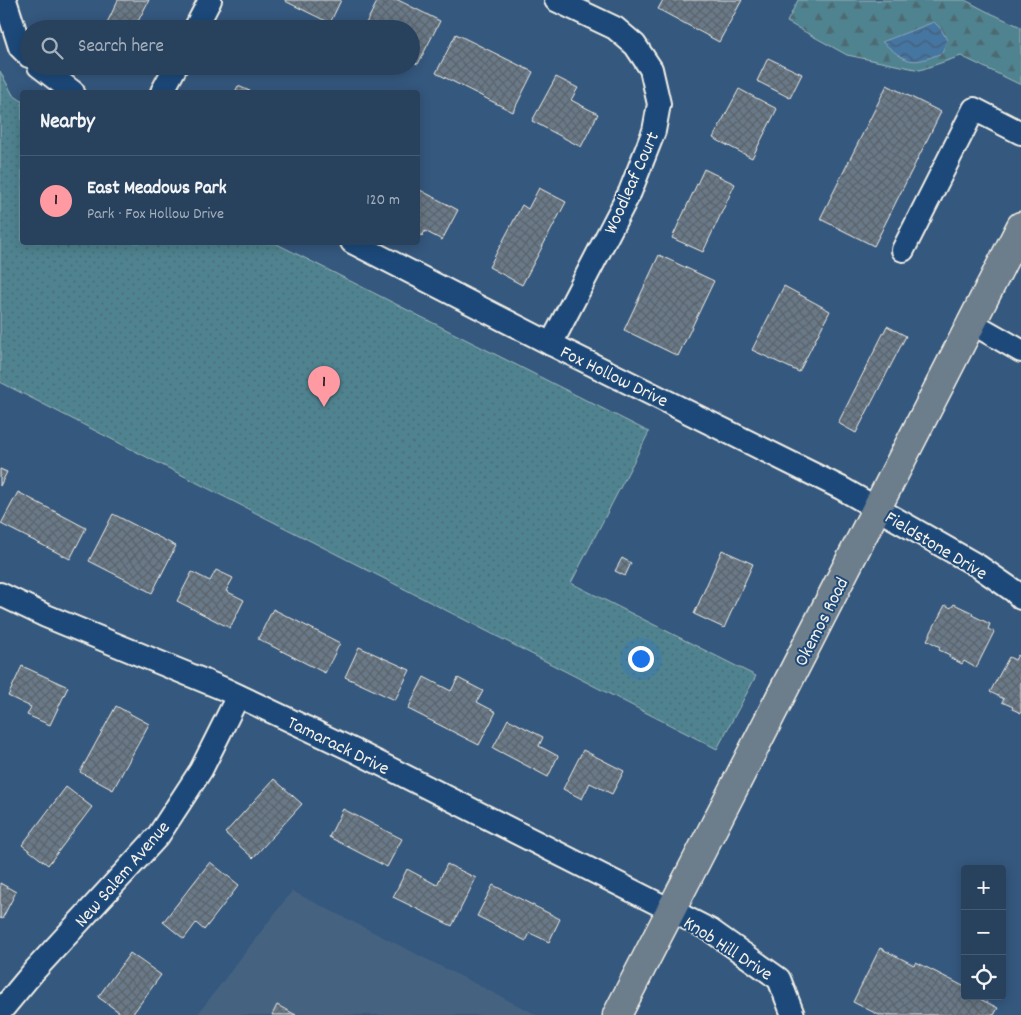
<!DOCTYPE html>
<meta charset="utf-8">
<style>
:root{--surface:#28425e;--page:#344d67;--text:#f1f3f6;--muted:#a5b0bc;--line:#445b73;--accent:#ff9aa2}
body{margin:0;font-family:Dekko,sans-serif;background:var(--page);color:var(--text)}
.controls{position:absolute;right:15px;bottom:15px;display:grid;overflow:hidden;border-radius:5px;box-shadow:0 2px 12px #0003}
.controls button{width:45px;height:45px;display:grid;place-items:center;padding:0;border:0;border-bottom:1px solid var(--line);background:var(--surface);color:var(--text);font:25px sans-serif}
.you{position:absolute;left:640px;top:658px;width:18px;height:18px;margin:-12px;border:4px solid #fff;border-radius:50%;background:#1a73e8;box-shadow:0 0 0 8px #1a73e833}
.badge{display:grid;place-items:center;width:32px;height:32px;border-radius:50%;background:var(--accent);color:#111;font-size:16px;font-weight:700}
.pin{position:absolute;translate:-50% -41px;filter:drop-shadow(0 1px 2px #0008)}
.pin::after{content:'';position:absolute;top:26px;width:18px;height:15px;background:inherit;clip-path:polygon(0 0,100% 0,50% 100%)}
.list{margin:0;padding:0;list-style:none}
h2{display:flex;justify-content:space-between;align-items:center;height:65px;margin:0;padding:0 20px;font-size:21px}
h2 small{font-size:16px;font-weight:400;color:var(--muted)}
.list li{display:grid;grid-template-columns:32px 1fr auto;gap:15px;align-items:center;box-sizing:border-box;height:90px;padding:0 20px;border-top:1px solid var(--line)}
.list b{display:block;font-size:19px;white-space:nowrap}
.list p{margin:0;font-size:16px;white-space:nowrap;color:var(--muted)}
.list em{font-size:16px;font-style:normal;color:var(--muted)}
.icon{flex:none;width:28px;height:28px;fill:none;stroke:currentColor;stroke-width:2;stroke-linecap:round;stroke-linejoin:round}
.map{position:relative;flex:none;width:1021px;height:1015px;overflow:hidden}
.search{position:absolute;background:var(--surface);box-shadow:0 2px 12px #0003;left:20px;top:20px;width:400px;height:55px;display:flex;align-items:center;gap:12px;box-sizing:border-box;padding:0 18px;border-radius:28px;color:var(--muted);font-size:19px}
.panel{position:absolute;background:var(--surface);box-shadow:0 2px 12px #0003;left:20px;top:90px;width:400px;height:155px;border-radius:5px}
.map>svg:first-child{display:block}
.built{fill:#456281}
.forest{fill:url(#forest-firs);stroke:#a2babc}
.park{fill:url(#park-dots);stroke:#a2babc}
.water{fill:url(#water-waves);stroke:#8aa6bd}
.building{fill:url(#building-cross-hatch);stroke:#f4f1e8}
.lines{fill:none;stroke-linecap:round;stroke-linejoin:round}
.minor-casing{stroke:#f4f1e8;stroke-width:26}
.major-casing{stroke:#f4f1e8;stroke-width:31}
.minor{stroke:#1f4a7a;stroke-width:22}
.major{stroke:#6c7d8c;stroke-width:28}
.labels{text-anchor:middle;stroke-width:4;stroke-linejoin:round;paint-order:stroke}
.street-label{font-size:19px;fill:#f4f1e8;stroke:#1f4a7a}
</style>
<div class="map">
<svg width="1021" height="1015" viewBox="0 0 1021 1015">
<defs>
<pattern id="forest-firs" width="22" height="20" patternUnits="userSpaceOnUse" patternTransform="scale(1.25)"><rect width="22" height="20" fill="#508390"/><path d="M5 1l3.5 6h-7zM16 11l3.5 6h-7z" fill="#4d6b72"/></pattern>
<pattern id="park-dots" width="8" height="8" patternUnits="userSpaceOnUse" patternTransform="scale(1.25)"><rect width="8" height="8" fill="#508390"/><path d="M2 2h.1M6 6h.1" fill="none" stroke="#4d6b72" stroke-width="1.8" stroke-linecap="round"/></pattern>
<pattern id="water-waves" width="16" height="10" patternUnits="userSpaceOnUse" patternTransform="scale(1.25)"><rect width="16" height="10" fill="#4474a1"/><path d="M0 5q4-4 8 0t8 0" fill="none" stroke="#465e74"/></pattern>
<pattern id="building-cross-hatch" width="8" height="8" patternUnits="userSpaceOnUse" patternTransform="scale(1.25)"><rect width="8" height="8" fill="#697988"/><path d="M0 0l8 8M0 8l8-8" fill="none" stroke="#5b636a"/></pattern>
</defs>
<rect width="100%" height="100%" fill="#35587e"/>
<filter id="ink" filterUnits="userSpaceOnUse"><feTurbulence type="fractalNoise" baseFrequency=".02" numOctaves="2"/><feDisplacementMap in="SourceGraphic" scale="10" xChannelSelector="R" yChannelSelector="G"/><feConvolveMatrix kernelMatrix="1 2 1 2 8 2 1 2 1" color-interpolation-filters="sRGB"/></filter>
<g filter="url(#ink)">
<path class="built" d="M292,891L537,1015H197Z"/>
<path class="forest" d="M798,0H965L986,11L1021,27V85L961,56L920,70L847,55L787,22Z"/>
<path class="park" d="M0,71L13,95L22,101V242L275,243L649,432L571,583L756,676L717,749L0,382Z"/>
<path class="water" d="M934,22L941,29L947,40L942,53C910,66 908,63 882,42Z"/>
<g class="building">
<path d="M118,0H149L134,29H104Z"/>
<path d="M285,0H341L330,23L285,1Z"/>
<path d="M378,0H398L440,21L418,64L411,61V29H363Z"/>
<path d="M663,0H742L719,42L658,9Z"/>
<path d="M456,34L533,72L513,112L436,73Z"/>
<path d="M768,58L802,74L790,98L757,81Z"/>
<path d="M556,77L578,88L571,100L598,114L581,147L532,121Z"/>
<path d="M887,85L941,112L874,246L820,219Z"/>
<path d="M238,86L252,92H235Z"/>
<path d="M739,89L777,109L752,158L713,138Z"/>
<path d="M704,169L735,184L703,252L672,238Z"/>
<path d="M539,188L566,202L522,285L489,267L522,205L528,209Z"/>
<path d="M418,189L458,210L442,240L425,231L422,236L418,234Z"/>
<path d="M659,255L714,281L678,356L624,330Z"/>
<path d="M784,286L830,311L799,372L752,350Z"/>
<path d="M887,326L906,336L856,433L838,423Z"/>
<path d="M0,469L7,472L0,486Z"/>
<path d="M18,492L86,528L70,559L1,524Z"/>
<path d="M113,514L176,546L152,593L89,561Z"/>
<path d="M722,550L753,564L724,628L694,614Z"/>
<path d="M622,558L631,563L625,576L615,571Z"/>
<path d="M216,570L233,578L226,591L244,600L230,628L177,601L192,572L210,581Z"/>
<path d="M954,604L973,613L972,615L990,624L988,629L994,632L976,668L964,661L962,664L949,657L950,655L939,650L940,647L927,640L945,605L951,608Z"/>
<path d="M273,609L340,643L325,673L258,639Z"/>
<path d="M359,647L410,670L395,700L345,677Z"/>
<path d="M1018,655L1021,657V713L1012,709L1013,707L1002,702L1004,699L990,692L1009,657L1015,660Z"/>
<path d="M22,666L68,687L50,725L27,715L31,707L8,696Z"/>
<path d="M424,677L451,691L458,678L483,691L477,702L496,712L479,745L408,709Z"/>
<path d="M116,706L149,724L113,790L80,772Z"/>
<path d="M508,719L543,737L539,746L558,756L548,777L493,748Z"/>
<path d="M583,750L624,771L612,794L590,783L582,799L563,789Z"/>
<path d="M274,779L302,804L253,858L225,833Z"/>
<path d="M66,787L92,807L48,865L22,845Z"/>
<path d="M343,809L402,839L387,867L329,837Z"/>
<path d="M210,862L239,885L204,930L196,923L184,939L163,922Z"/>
<path d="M447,864L476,878L452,926L393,897L407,869L437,885Z"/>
<path d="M0,883L16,892L2,919L0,918Z"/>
<path d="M493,885L560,919L549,942L530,933L526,941L477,916Z"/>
<path d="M880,948L914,965L916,962L965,987V996H974L998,1008L994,1015H879L853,1002Z"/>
<path d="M130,953L161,975L132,1015H123L98,997Z"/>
<path d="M277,1005L296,1015H272Z"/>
</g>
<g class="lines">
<g class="minor-casing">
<g id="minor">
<path d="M5,0L20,47L29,56"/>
<path d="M195,29L210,0"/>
<path d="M39,66L73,92"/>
<path d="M162,92L176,66"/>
<path d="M352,242L551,344L841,488L978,566L1014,591L1021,598"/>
<path d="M903,250L974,109L1021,133"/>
<path d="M972,323L1021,351"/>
<path d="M551,344L630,192L654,131L659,104L651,69L635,45L615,28L556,0"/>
<path d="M0,594L46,616L224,689L355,751L710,930L779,979L793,1015"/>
<path d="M0,1012L34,971L158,836L201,770L238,696"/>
</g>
</g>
<g class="major-casing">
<path id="major" d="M617,1015L701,852L1021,226"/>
</g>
<use href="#minor" class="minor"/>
<use href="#major" class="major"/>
</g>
</g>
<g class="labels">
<g class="street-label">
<text transform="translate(630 182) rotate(-66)" y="7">Woodleaf Court</text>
<text transform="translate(615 375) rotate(26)" y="7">Fox Hollow Drive</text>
<text transform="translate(937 544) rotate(31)" y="7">Fieldstone Drive</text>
<text transform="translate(820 621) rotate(-63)" y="7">Okemos Road</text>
<text transform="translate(339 744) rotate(26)" y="7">Tamarack Drive</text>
<text transform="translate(121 873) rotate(-49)" y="7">New Salem Avenue</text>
<text transform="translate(729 947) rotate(33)" y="7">Knob Hill Drive</text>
</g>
</g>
</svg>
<div class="controls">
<button>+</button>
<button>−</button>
<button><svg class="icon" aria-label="locate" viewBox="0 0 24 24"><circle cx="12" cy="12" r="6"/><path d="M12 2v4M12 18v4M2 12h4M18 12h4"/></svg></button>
</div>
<div class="you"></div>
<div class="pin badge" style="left:324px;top:407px">1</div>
<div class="search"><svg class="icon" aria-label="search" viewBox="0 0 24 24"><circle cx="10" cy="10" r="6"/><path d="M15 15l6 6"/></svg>Search here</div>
<section class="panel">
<h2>Nearby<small></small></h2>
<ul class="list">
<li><span class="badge">1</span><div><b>East Meadows Park</b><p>Park · Fox Hollow Drive</p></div><em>120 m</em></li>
</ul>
</section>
</div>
